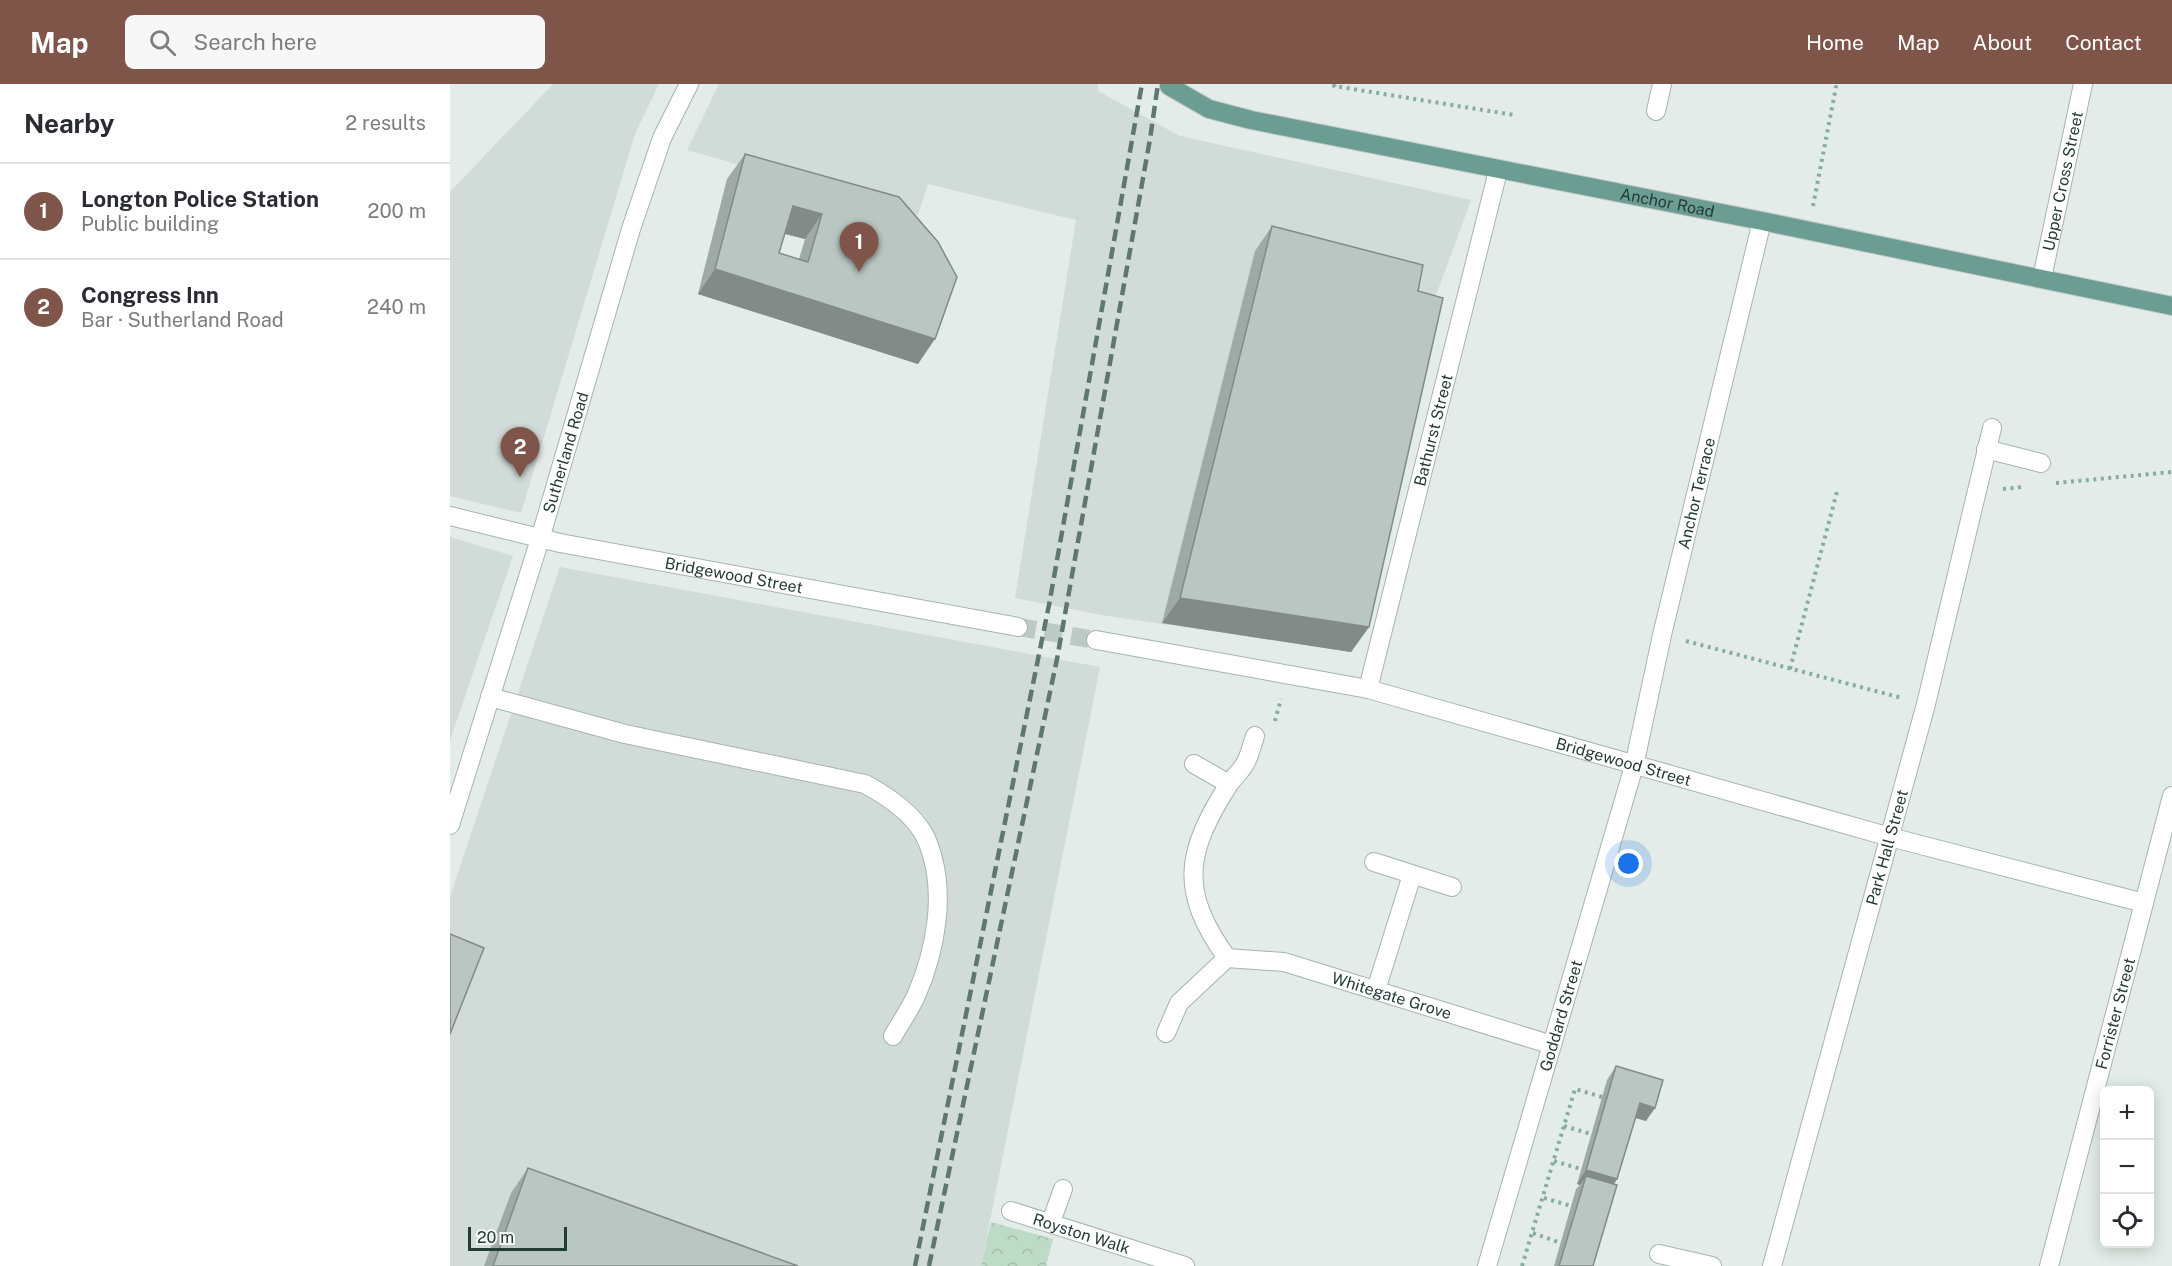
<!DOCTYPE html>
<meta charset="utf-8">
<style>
:root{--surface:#fff;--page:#f7f7f7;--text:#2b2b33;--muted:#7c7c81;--line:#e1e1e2;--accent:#7f554a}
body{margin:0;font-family:"Public Sans",sans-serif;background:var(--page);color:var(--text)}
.controls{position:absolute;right:18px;bottom:18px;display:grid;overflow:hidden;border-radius:9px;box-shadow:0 3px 15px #0003}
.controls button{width:54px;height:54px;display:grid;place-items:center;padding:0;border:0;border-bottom:2px solid var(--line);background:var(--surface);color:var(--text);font:30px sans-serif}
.scale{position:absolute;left:18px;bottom:15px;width:99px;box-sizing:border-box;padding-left:6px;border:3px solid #243c36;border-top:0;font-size:16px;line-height:21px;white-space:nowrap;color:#243c36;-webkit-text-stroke:4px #f3f8f6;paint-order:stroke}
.you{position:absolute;left:1179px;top:780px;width:21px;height:21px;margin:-15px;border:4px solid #fff;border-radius:50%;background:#1a73e8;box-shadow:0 0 0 9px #1a73e833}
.badge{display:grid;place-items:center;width:39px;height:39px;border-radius:50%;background:var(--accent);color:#fff;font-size:20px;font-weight:700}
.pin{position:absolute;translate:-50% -50px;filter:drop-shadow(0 2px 3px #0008)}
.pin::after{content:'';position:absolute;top:32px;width:21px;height:18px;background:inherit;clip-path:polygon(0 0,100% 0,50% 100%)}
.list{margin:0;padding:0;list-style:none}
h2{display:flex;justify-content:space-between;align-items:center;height:78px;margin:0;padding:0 24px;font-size:26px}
h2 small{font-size:20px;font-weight:400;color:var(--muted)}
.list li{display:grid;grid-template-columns:39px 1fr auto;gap:18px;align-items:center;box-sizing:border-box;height:96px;padding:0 24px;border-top:2px solid var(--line)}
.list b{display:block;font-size:22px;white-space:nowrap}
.list p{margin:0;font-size:20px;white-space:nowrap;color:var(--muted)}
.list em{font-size:20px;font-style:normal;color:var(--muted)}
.icon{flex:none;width:33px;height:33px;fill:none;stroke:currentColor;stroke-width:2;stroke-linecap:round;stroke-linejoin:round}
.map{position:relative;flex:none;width:1722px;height:1182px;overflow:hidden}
header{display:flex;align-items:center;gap:36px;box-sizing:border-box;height:84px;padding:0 30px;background:var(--accent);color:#fff}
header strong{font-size:28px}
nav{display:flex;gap:33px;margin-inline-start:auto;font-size:21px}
.search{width:420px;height:54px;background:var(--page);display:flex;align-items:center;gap:15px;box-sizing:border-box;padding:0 21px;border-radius:9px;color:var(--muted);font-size:22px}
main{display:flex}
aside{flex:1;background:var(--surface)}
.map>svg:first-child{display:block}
.built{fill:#d1dbd7}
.forest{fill:url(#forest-crowns)}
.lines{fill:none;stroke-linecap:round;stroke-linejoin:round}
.minor-tunnel{stroke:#bdc9c4;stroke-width:18;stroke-dasharray:18 9;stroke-linecap:butt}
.minor-casing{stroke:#a6b4af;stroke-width:20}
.major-casing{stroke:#c2c8c7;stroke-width:20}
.path{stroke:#86ada2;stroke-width:4;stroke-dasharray:3 4.5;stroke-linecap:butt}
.minor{stroke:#fff;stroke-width:18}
.major{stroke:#6b9d92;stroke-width:18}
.rail{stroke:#5f7771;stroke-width:4.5;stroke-dasharray:12 6;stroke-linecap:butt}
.wall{fill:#9faaa6;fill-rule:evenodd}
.shaded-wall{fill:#828b87}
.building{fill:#b9c6c1;stroke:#828b87;stroke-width:1.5;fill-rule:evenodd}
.labels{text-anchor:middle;stroke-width:5;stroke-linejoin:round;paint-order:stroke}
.street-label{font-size:16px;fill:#243c36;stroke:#f3f8f6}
</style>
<header>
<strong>Map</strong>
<div class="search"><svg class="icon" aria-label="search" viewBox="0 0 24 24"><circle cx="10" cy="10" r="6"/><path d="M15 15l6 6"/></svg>Search here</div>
<nav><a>Home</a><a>Map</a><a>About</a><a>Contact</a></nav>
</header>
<main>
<aside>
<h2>Nearby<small>2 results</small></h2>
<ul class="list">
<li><span class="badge">1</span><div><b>Longton Police Station</b><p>Public building</p></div><em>200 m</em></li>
<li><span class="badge">2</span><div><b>Congress Inn</b><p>Bar · Sutherland Road</p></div><em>240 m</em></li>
</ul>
</aside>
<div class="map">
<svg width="1722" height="1182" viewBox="0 0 1722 1182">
<defs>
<pattern id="forest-crowns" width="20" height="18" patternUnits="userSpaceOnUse" patternTransform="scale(1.5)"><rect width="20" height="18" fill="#bedbc7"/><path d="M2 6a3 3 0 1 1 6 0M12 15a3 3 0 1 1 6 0" fill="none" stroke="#a3bdac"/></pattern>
</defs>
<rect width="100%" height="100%" fill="#e3ece8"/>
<g class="built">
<path d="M103,0H209L185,50L71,429L0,412V108Z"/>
<path d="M269,0H648V7L730,52L1021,116L976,239L901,568L651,531L565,514L626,136L478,100L468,131L237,66Z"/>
<path d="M0,453L63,472L0,656Z"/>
<path d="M110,483L650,583L531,1182H0V813Z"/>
</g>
<path class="forest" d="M541,1138L603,1155L596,1182H531Z"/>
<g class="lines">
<path class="minor-tunnel" d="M568,543L646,556"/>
<g class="minor-casing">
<g id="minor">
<path d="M1206,27L1212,0"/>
<path id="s1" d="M1592,194L1633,0"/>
<path d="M1536,365L1591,379"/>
<path id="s2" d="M0,432L110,459L568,543"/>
<path id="s3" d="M646,556L918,605L1440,753L1694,819"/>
<path id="s4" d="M918,605L1048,87"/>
<path d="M40,613L175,650L415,700C439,713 468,732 478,759C497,807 486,866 466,912C460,925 451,938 443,952"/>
<path d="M744,680L779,700"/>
<path id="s5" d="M0,741L90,455L181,145L212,54L239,0"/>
<path d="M924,778L1002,803"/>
<path id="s6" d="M777,874L834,878L1102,961"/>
<path d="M777,874C729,807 735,769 779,700C784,693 792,686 796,678C800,670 802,661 805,652"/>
<path d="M926,906L962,791"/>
<path d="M716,949L729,919L777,874"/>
<path id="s7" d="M561,1127L735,1182"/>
<path d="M601,1138L613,1105"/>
<path d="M1209,1170L1262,1182"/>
<path id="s8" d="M1037,1182L1184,682L1212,551L1312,137"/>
<path id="s9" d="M1322,1182L1476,620L1542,344"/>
<path id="s10" d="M1599,1182L1722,712"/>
</g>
</g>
<g class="major-casing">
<g id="major">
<path id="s11" d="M719,2L759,25L801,36L1312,137L1722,222"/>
</g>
</g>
<g class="path">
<path d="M885,0L884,2L1064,31"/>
<path d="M1363,122L1386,3L1384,0"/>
<path d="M1606,399L1722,388"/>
<path d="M1553,405L1572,403"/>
<path d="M1236,557L1452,614"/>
<path d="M1340,585L1388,404"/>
<path d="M825,637L831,615"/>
<path d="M1114,1042L1141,1050"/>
<path d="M1104,1077L1131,1085"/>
<path d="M1094,1114L1121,1122"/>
<path d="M1083,1149L1111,1159"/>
<path d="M1072,1182L1125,1005L1152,1013"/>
</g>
<use href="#minor" class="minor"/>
<use href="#major" class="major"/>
<g class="rail">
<path d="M465,1182L599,521L692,0"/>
<path d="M479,1182L607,575L700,55L708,0"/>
</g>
</g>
<g class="wall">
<path d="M295,70L449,113L468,280L248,210L277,95ZM334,150L355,155L349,175L329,169Z"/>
<path d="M822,142L968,207L919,543L901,568L712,539L805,167Z"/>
<path d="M1166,982L1196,1037L1185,1034L1167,1095L1164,1100L1143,1182H1104L1126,1105L1130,1101L1127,1100L1157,996Z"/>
<path d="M78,1084L348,1182H34L61,1109Z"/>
</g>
<g class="shaded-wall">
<path d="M343,122L372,130L355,155L325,147Z"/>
<path d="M265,185L485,255L468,280L248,210Z"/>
<path d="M730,514L919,543L901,568L712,539Z"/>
<path d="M1190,1019L1205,1024L1196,1037L1180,1032Z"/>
<path d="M1136,1086L1167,1095L1158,1109L1136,1092L1130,1101L1127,1100Z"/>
</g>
<g class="building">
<path d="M295,70L449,113L488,158L507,193L485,255L265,185ZM343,122L372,130L358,178L329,169Z"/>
<path d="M822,142L973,181L968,207L993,214L919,543L730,514Z"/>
<path d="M0,850L34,864L0,950Z"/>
<path d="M1166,982L1213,996L1205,1024L1190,1019L1167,1095L1136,1086Z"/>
<path d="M78,1084L348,1182H43Z"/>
<path d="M1136,1092L1167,1101L1143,1182H1109Z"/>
</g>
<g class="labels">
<g class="street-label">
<text dy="6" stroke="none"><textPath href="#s1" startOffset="99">Upper Cross Street</textPath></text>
<text dy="6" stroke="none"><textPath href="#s11" startOffset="514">Anchor Road</textPath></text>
<text dy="6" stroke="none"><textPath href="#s4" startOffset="267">Bathurst Street</textPath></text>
<text dy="6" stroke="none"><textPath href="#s5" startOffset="390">Sutherland Road</textPath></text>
<text dy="6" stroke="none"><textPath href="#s8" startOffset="801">Anchor Terrace</textPath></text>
<text dy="6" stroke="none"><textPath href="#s2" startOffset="290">Bridgewood Street</textPath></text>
<text dy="6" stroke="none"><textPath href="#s3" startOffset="542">Bridgewood Street</textPath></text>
<text dy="6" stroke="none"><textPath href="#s9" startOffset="434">Park Hall Street</textPath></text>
<text dy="6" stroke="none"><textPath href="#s6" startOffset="170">Whitegate Grove</textPath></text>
<text dy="6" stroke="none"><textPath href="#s10" startOffset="261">Forrister Street</textPath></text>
<text dy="6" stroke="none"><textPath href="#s8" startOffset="261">Goddard Street</textPath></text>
<text dy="6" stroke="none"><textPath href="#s7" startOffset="74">Royston Walk</textPath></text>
</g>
</g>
</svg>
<div class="controls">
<button>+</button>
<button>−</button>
<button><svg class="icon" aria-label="locate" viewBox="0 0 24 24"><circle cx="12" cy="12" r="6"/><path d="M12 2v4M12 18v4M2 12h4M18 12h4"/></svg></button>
</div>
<div class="scale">20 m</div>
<div class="you"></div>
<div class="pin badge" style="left:409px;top:188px">1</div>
<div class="pin badge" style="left:70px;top:393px">2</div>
</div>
</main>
